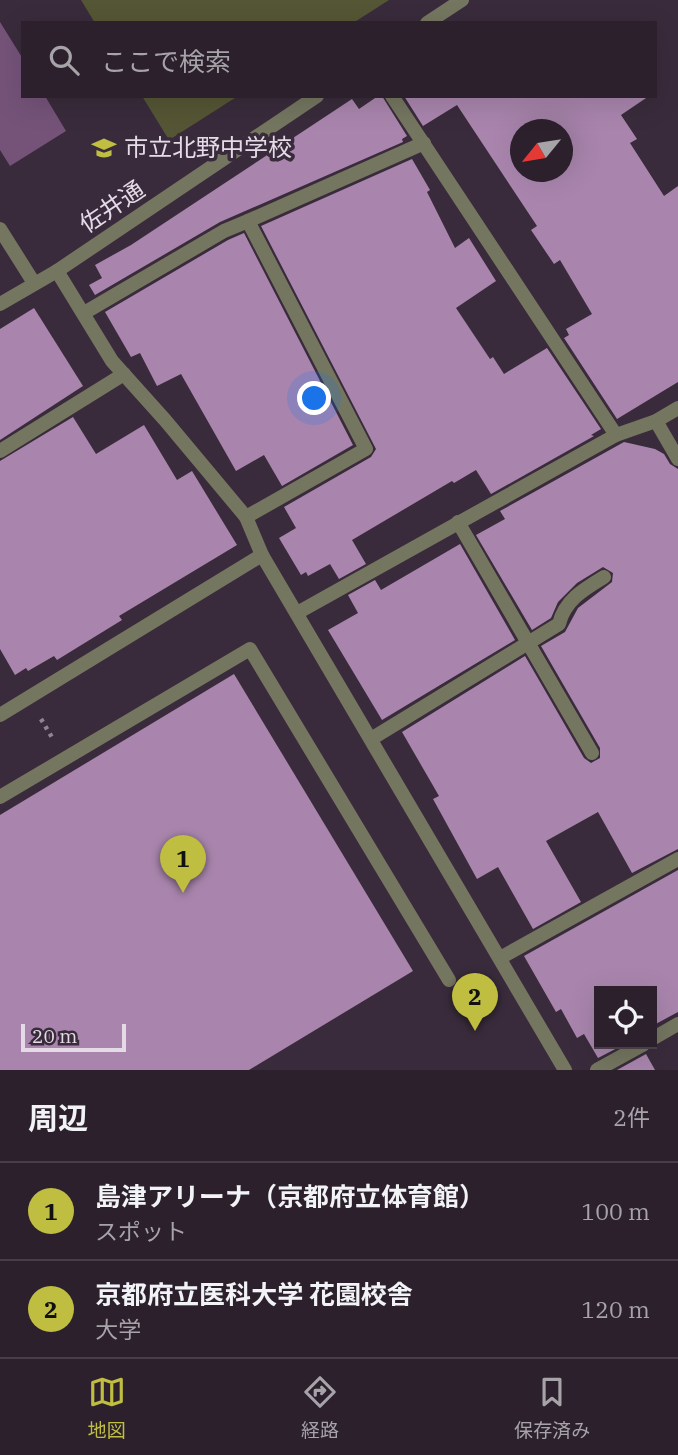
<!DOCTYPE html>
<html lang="ja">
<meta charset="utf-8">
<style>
:root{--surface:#2b202c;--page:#372d38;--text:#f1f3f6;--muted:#a6a3a9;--line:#473e48;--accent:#bfbe41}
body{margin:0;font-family:"IBM Plex Serif","Noto Sans JP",serif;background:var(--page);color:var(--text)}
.controls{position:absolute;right:21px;bottom:21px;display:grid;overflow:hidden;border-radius:0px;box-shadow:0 7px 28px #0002}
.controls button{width:63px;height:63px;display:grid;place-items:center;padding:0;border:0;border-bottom:2px solid var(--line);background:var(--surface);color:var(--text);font:35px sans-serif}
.compass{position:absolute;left:510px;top:119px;width:63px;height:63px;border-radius:50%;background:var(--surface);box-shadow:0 7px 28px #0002;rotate:240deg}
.scale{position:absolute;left:21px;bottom:18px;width:105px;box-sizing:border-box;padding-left:7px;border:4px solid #e4dbe6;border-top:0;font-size:19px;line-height:24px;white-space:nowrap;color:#e4dbe6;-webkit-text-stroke:5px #392b3b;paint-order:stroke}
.you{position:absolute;left:315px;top:399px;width:24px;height:24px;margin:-18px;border:5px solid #fff;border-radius:50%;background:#1a73e8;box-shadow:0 0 0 10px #1a73e833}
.badge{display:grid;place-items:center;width:46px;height:46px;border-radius:50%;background:var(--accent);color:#111;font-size:23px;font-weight:700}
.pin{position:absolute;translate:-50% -58px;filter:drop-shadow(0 2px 4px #0008)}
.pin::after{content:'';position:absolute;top:37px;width:24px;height:21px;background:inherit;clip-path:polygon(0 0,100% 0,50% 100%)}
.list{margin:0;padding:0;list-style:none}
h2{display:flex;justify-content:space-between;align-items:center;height:91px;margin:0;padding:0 28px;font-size:30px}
h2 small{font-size:23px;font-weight:400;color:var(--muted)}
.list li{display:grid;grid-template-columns:46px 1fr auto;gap:21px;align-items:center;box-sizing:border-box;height:98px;padding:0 28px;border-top:2px solid var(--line)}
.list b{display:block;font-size:26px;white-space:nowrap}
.list p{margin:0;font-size:23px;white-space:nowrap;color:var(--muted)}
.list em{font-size:23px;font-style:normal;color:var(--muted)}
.icon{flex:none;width:38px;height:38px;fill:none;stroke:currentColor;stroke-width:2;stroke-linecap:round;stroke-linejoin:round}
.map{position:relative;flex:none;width:678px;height:1070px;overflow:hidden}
.search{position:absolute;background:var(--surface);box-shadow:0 7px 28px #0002;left:21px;right:21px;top:21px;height:77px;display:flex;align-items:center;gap:18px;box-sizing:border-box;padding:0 24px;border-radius:0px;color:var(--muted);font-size:26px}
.sheet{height:287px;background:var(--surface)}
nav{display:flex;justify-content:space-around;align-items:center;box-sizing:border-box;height:98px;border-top:2px solid var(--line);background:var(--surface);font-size:19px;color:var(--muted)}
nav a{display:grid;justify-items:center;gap:4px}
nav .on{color:var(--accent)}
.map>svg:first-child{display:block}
.green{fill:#555635}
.water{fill:#755379}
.building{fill:#a985ad;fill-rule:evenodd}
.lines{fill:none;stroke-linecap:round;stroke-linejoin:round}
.path{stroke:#8f8491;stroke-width:4.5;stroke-dasharray:3.5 5;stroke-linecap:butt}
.service{stroke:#757660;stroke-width:14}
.minor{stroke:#757660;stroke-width:14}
.labels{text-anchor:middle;stroke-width:7;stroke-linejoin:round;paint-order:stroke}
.poi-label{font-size:24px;fill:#e4dbe6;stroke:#392b3b;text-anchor:start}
.street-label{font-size:24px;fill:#e4dbe6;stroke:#392b3b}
</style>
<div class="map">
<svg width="678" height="1070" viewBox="0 0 678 1070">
<rect width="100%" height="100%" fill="#392b3b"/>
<g class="green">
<path d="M81,0H389L353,23H95Z"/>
<path d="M142,96H238L169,140Z"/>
</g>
<path class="water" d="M0,22L23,59V96H45L66,131L10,166L0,150Z"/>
<g class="building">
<path d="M378,96H382L407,136L402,139L403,142L220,222L95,295L89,285L102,278L95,265L131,245L352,99L359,109Z"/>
<path d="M404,96H649L621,115L637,139L630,143L664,196L678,186V382L617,419L564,338L569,335L566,329L592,314L560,260L554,264L531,230L537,226L457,105L423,126ZM521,130H563V172H521Z"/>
<path d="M412,159L430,190L427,192L455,248L469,238L496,281L456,308L490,359L493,357L504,374L547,348L601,429L591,435L594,436L491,494L476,470L454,483L452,481L352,540L366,564L339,579L330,564L308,576L306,572L301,575L279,538L296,528L284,507L371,457L376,449L261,226Z"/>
<path d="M244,233L353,445L282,486L264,455L236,471L181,374L157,386L140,353L131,357L105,312L228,240Z"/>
<path d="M34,308L83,386L0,440V329Z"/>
<path d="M73,417L96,454L144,425L177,480L192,471L237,545L119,616L122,620L57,660L54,656L28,671L26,668L15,675L0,649V461Z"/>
<path d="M624,442L655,449L664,454L670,464L678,469V849L632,873L598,812L546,841L581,902L533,929L498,867L477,879L433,799L439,796L402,732L525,656L584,758L591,763L600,758V748L541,646L565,632L578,608L612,582L613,573L603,567L577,583L558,602L551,618L532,630L476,535L505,519L500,511Z"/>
<path d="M460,544L515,640L382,720L328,630L358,613L348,595L375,580L381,590Z"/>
<path d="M234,674L413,971L249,1070H0V815Z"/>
<path d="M678,870V1012L652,1026V991H599V1044H625L598,1058L584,1034L577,1038L561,1009L556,1012L524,956Z"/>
<path d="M646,1054L655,1070H617Z"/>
</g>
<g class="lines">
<path class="path" d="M41,719L53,739"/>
<g class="service">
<path d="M84,313L224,231L248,221"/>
<path d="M246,517L366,449L248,221L424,143"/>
<path d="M458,522L592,753"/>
<path d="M371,739L559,624C565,600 584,589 604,577"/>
<path d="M0,797L250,649L449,980"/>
<path d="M652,1039L678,1024"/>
<path d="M597,1070L644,1044"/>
</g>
<g class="minor">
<path d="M427,23L462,0"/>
<path d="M392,96L616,435"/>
<path d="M0,229L34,283"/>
<path d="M57,271L112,361L165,420L246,517L262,555L565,1070"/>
<path d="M0,304L57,271L317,96"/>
<path d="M656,421L678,459"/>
<path d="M0,451L124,374"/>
<path d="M297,613L616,435L656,421L678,408"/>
<path d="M0,715L262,555"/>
<path d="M500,958L678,859"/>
</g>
</g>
<defs>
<g id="school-bare" transform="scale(1.89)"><path d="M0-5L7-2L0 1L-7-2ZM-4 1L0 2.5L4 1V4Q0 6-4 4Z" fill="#bfbe41" stroke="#392b3b" stroke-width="2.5" paint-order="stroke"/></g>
</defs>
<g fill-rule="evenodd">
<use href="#school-bare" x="104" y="148"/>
</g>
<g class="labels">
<g class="poi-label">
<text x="124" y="156">市立北野中学校</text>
</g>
<g class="street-label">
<text transform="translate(112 207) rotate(-34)" y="8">佐井通</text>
</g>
</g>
</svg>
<div class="controls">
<button><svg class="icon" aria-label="locate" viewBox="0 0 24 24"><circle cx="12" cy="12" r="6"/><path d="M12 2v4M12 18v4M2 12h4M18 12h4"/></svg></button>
</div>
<svg class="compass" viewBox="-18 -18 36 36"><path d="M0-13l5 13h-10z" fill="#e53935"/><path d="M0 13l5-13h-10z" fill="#a6a3a9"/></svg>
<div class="scale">20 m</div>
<div class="you"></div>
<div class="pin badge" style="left:183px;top:893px">1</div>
<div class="pin badge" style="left:475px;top:1031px">2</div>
<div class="search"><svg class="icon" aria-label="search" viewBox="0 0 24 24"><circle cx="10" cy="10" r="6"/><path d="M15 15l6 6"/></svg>ここで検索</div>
</div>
<section class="sheet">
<h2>周辺<small>2件</small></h2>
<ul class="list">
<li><span class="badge">1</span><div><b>島津アリーナ（京都府立体育館）</b><p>スポット</p></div><em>100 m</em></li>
<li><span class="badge">2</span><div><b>京都府立医科大学 花園校舎</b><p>大学</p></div><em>120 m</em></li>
</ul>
</section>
<nav>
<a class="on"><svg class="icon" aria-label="map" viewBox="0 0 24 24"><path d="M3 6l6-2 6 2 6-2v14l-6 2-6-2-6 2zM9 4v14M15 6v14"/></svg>地図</a>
<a><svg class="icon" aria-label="directions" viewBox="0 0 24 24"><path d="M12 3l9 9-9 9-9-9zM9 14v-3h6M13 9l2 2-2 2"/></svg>経路</a>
<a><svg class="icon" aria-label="saved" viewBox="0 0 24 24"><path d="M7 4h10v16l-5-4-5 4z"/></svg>保存済み</a>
</nav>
